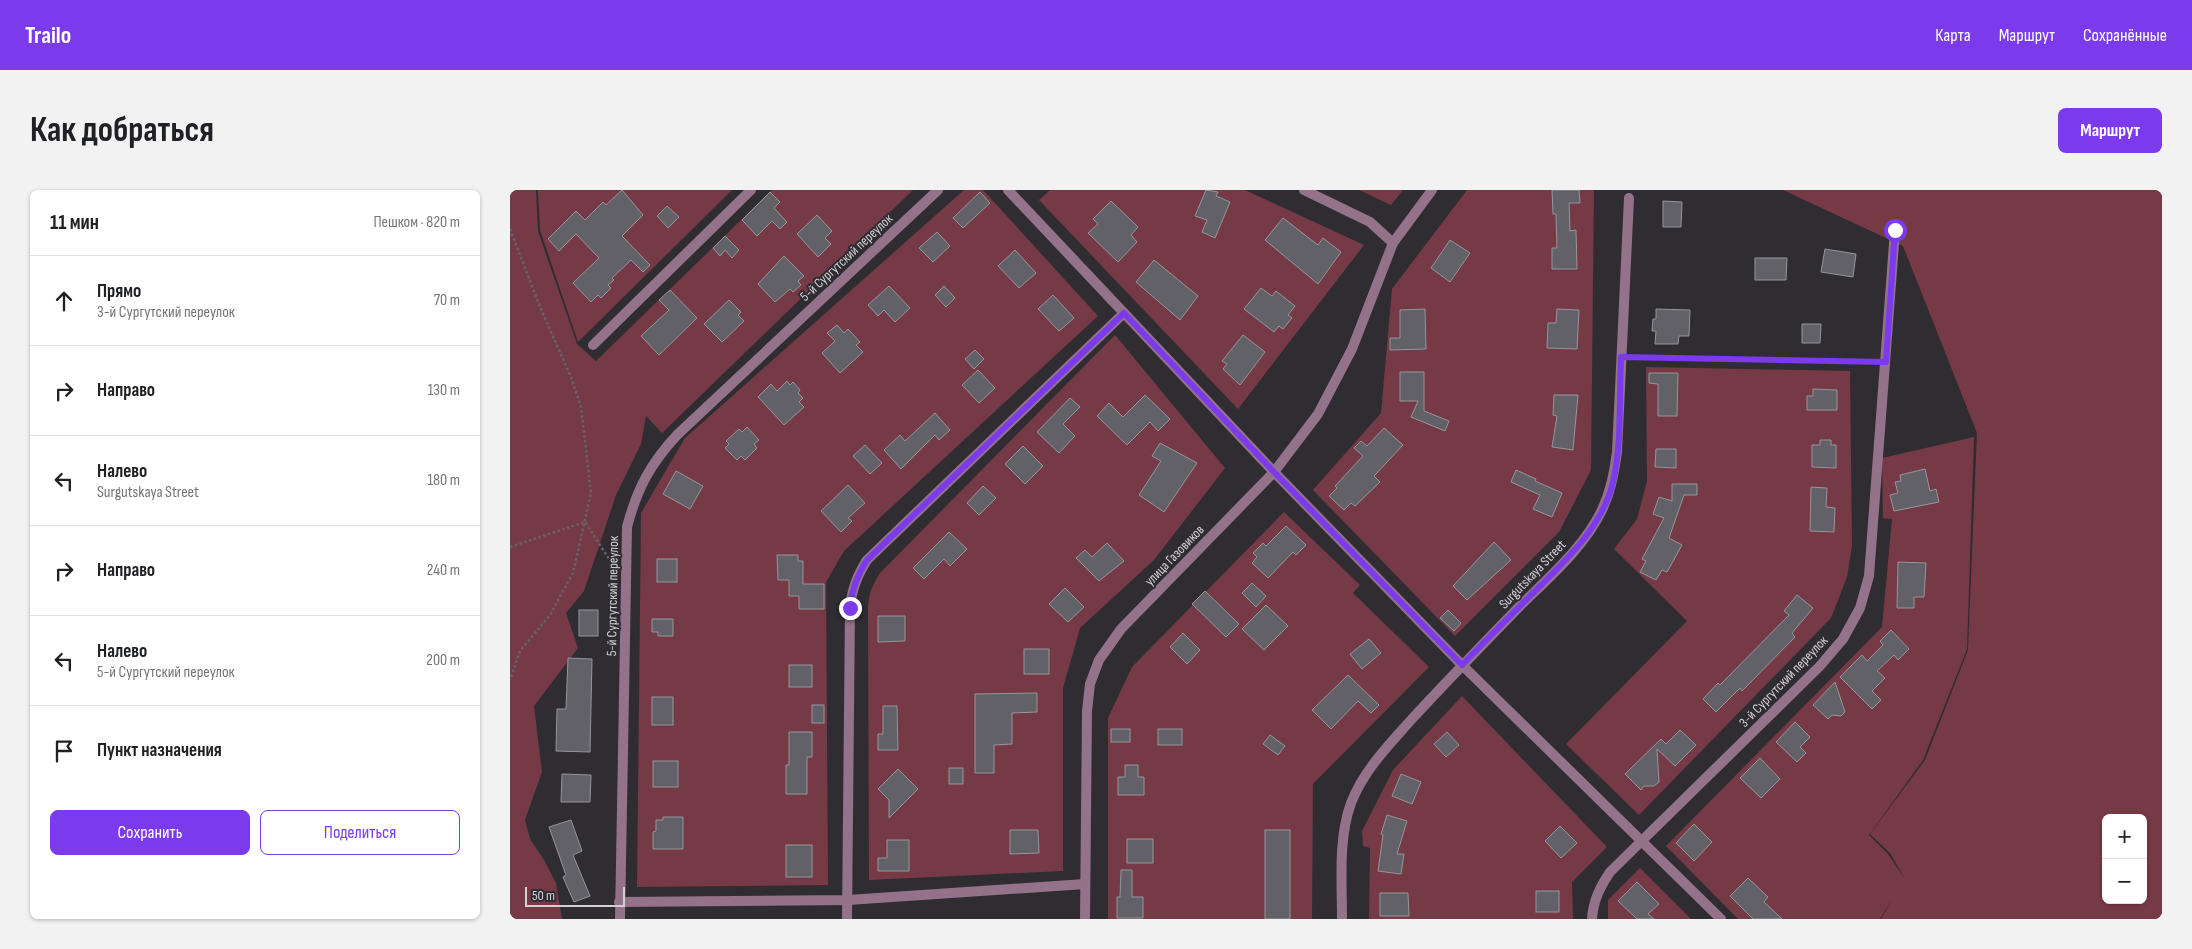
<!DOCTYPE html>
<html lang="ru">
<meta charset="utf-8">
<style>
:root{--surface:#fff;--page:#f2f2f2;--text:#202124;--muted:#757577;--line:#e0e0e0;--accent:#7c3aed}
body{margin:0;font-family:"Sofia Sans Condensed",sans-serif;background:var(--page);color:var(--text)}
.controls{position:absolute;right:15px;bottom:15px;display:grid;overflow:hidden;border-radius:8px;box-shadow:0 1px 4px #0004}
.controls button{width:45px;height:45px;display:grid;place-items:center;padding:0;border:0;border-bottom:1px solid var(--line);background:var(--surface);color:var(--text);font:25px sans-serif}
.scale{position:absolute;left:15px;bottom:12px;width:100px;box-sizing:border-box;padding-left:5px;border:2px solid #d3d1d4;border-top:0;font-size:14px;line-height:18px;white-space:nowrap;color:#d3d1d4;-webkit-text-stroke:4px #2f2d32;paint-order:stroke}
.stop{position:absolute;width:15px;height:15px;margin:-11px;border:4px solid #7c3aed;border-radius:50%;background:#fff}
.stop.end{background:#7c3aed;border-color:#fff;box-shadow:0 1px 5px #0008}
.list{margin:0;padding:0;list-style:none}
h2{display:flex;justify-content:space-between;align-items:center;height:65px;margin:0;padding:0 20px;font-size:21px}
h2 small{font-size:16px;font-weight:400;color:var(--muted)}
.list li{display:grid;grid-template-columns:32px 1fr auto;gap:15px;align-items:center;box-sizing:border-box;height:90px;padding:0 20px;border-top:1px solid var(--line)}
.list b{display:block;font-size:19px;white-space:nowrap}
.list p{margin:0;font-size:16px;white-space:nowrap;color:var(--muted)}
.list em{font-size:16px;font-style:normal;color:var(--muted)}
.actions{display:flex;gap:10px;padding:15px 20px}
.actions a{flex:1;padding:11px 0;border:1px solid var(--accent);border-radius:8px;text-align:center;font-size:18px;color:var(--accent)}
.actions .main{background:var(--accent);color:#fff}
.icon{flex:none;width:28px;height:28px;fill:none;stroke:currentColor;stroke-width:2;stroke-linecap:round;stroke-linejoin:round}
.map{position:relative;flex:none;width:1652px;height:729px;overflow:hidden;border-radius:8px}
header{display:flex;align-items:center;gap:30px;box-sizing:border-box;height:70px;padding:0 25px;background:var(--accent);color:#fff}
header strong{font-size:24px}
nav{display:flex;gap:28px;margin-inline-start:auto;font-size:18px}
.intro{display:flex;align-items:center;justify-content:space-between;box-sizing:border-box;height:120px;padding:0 30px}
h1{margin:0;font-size:35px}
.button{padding:12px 22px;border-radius:8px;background:var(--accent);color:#fff;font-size:18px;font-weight:700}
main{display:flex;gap:30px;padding:0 30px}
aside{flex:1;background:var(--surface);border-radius:8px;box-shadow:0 1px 4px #0004}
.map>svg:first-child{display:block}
.green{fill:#763a46;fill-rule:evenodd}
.building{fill:#616167;stroke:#95969c}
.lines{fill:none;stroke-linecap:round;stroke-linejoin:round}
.path{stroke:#666468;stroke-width:2.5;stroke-dasharray:2.5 2.5;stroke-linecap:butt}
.street{stroke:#947289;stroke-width:10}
.route{stroke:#7c3aed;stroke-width:6}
.labels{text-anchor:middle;stroke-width:4;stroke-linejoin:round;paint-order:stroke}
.street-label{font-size:14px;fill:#d3d1d4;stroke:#2f2d32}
</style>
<header>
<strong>Trailo</strong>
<nav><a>Карта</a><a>Маршрут</a><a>Сохранённые</a></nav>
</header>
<div class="intro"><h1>Как добраться</h1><a class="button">Маршрут</a></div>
<main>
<aside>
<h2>11 мин<small>Пешком · 820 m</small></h2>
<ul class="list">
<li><svg class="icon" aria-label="ahead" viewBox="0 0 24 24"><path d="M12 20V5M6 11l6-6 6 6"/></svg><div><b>Прямо</b><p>3-й Сургутский переулок</p></div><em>70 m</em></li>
<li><svg class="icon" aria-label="right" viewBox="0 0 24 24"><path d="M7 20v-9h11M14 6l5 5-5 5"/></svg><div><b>Направо</b></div><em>130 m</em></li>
<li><svg class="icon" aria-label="left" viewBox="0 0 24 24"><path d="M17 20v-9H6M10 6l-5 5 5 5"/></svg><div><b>Налево</b><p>Surgutskaya Street</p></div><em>180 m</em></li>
<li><svg class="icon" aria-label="right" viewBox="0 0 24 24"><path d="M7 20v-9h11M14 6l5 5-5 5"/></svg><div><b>Направо</b></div><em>240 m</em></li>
<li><svg class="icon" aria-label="left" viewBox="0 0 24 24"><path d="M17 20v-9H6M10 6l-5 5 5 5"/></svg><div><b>Налево</b><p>5-й Сургутский переулок</p></div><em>200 m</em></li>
<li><svg class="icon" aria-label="arrive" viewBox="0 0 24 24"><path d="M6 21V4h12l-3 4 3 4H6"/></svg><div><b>Пункт назначения</b></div></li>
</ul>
<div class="actions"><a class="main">Сохранить</a><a>Поделиться</a></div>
</aside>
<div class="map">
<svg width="1652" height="729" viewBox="0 0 1652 729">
<rect width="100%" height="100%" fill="#2f2d32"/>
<g class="green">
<path d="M0,0H26L28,41L67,154L86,171L262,0H403L152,243L136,226L131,254L106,305L74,401L56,423L68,458L24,516L32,582L15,630L20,649L34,670L46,693L52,729H0Z"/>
<path d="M28,0H222L68,152L30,40Z"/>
<path d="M454,0H473L588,126L334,361L316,392L318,695L127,697L131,323L175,248Z"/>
<path d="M540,0H735L854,55L728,219L529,10Z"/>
<path d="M849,0H893L881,15Z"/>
<path d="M957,0H1084L1081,280L1049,342L945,446L803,300L871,223L882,99Z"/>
<path d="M1273,0H1652V729H1371L1383,708L1370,729H1228L1156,656L1372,437L1382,329L1373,328L1372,268L1464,247L1457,459L1413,570L1359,645L1378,664L1395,689L1380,663L1360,644L1415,570L1458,460L1467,243L1393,56ZM1596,628H1633V710H1596Z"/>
<path d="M605,145L715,278L644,370L570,438L553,498V681L359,690L358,416C359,403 363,394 370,383Z"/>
<path d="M1136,177L1340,181L1342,356L1337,387L1321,428L1129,625L1056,554L1177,431L1104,359L1127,329L1137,291Z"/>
<path d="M774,322L850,395L843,403L919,477L803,594L802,729H598V528L622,477Z"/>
<path d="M952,506L1097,657L1062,692L1063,729H859L860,658L853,656L852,641L883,580Z"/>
<path d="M1130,678L1181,729H1098V710Z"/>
</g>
<g class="building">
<path d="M112,0L133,25L112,46L140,75L133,82L121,70L102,88L104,90L98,95L101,98L91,108L88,105L81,112L63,93L89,68L66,44L49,61L38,49L66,21L75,30L93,12L96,15Z"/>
<path d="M696,0L708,2L706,6L720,12L705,48L692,42L697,30L685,26Z"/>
<path d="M1042,0H1069L1070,13H1059L1060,41L1066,40L1067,79H1042V58H1047L1046,24H1043Z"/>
<path d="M260,2L270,12L264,18L277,32L270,39L262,31L247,46L232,30Z"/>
<path d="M470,2L480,13L453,38L443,28Z"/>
<path d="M601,11L628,37L621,45L627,52L608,72L578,43L588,34L583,29Z"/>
<path d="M1153,11L1172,12L1171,37H1153Z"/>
<path d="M157,16L169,27L158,38L147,26Z"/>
<path d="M307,25L322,41L315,48L321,54L308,67L287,44Z"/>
<path d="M773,28L808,55L813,48L831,62L808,94L755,50Z"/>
<path d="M427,42L440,56L423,72L409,58Z"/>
<path d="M215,46L229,60L222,68L215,60L210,66L203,58Z"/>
<path d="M940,50L960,63L940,92L921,78Z"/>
<path d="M1315,59L1346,64L1343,87L1311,82Z"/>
<path d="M505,60L526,83L509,98L488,76Z"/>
<path d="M274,66L294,86L288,91L291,95L283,102L280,99L265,112L248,94Z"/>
<path d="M1245,68H1277L1276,90H1245Z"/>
<path d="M644,70L688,106L670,130L626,92Z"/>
<path d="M379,96L400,118L385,132L374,120L368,126L358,115Z"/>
<path d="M434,96L445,108L436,117L425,105Z"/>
<path d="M751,98L762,106L766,101L785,116L778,125L782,128L773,139L769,136L764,142L734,119Z"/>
<path d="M160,100L187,128L149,165L131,146L159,120L149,110Z"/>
<path d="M543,105L564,128L549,141L528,119Z"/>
<path d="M219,110L231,122L228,125L234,131L212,152L194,134Z"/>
<path d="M915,119L916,159L880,160V148H890V120Z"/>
<path d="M1047,119L1069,120L1067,159L1037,158L1038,133H1046Z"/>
<path d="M1146,119L1180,120L1179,146H1169L1168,154H1145L1146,141H1142L1143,129H1146Z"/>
<path d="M1292,134H1311L1310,153H1292Z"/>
<path d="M327,135L334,143L338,139L350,152L346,155L353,162L330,183L312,163L325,151L317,143Z"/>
<path d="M733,145L755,162L730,195L713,179L717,174L712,171Z"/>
<path d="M465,160L474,169L464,179L455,169Z"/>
<path d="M468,180L485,198L469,213L452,195Z"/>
<path d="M890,182H914V221L939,231L935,241L901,227L908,211H890Z"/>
<path d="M1139,183H1168L1167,226H1148V194L1139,193Z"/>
<path d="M277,191L280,195L283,192L290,200L288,203L293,208L289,212L294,217L274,235L248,207L261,194L267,201Z"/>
<path d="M1303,199L1327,200V220H1297V206H1303Z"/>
<path d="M635,205L660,229L648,241L640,232L617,255L587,226L599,213L613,227Z"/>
<path d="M1044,205H1068L1063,260L1042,257L1047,226L1043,225Z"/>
<path d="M560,208L570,217L553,234L565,246L549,263L527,242Z"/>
<path d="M425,223L440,240L429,250L425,245L391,279L374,260L390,245L395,251Z"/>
<path d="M237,237L249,250L244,254L247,258L235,270L231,266L227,270L215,258L219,254L216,251L229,239L232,242Z"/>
<path d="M874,238L893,255L864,286L870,292L845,316L841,313L834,320L819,306L827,298L825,296L853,266L844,258L851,251L857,256Z"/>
<path d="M1310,250H1321V255H1326V278L1302,277V255H1310Z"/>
<path d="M650,253L687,273L654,322L629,305L651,271L642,266Z"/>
<path d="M355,255L372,273L360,284L343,266Z"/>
<path d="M513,256L533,276L515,294L495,274Z"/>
<path d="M1146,259H1166V278L1145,277Z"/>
<path d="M1415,279L1420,301L1426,299L1429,312L1384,321L1380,305L1388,303L1385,292L1391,291L1390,285Z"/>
<path d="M1006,280L1026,289L1025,291L1052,303L1042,327L1023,319L1030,305L1001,292Z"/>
<path d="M166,281L193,296L180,319L153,304Z"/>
<path d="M1162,294H1187V305H1174L1159,348L1172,355L1157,382L1152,380L1146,390L1130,382L1136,371L1132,369L1154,328L1143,324L1149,307L1162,311Z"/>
<path d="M338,295L355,313L338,328L342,331L331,342L311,321Z"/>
<path d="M473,296L486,308L469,325L457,313Z"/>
<path d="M1301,297L1317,298L1316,317L1325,318L1324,342L1300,341Z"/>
<path d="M776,336L796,355L786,365L783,362L758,388L742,373L747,367L743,363L753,353L756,356Z"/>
<path d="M439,342L457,359L440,376L434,369L414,389L403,378Z"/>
<path d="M984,352L1001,370L957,410L943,396Z"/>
<path d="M597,353L614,371L589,391L566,368L575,360L582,367Z"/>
<path d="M267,365H288V371H293V394H314V419H289V406H279V390H268Z"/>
<rect x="147" y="369" width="20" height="23"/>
<path d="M1388,372L1416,373L1414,407H1404V418H1387Z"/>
<path d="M742,393L756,406L746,417L732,403Z"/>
<path d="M555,398L574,417L558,432L539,414Z"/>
<path d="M695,401L729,434L716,447L682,414Z"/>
<path d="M1287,405L1303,418L1282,443L1285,447L1232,501L1230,498L1206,522L1193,509L1208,493L1210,495L1279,425L1274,421Z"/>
<path d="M756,415L778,436L754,460L732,439Z"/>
<rect x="69" y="420" width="19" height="26"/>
<path d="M938,420L951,433L944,441L930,428Z"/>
<path d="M368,426H395V451L368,452Z"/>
<path d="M142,429H163V446H148V442H142Z"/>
<path d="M1381,440L1399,459L1388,470L1384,465L1367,481L1375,488L1362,501L1371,510L1362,519L1330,487L1352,465L1357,471L1373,455L1370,451Z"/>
<path d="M673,443L690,460L677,474L660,457Z"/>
<path d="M859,449L871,463L852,479L840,464Z"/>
<rect x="514" y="459" width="25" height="25"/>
<path d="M58,468L82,469L80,562L46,561L47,519H56Z"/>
<rect x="279" y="475" width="23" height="22"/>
<path d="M838,485L869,515L861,523L848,511L821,539L802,520Z"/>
<path d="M1325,492L1335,522L1331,526L1322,525L1318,529L1303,515Z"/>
<path d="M527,503V522L502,523V554L484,555V583H465V504Z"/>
<rect x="142" y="507" width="21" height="28"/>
<rect x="302" y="515" width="12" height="18"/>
<path d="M373,516H387L388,560H368V544H373Z"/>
<path d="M1285,532L1300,547L1290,557L1296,563L1287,572L1266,552Z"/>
<rect x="601" y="539" width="19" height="13"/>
<rect x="648" y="539" width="24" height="16"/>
<path d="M1170,540L1186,555L1165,576L1147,559L1149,592L1144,596H1134L1131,600L1115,584L1151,549L1156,554Z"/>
<path d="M279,542H302V567H297V604H276V575H279Z"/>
<path d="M937,542L949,555L936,567L924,554Z"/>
<path d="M760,545L775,556L768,565L753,554Z"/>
<path d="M1250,568L1270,589L1251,608L1230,588Z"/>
<rect x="143" y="571" width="25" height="26"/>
<path d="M615,575H628V587H634V605H608V587H615Z"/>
<rect x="439" y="578" width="14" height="16"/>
<path d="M388,579L408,599L379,628V610L368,599Z"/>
<path d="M52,584L81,585L80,612H51Z"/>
<path d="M891,584L911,592L902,614L882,606Z"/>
<path d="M877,625L897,631L887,664H894L891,684L868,681L873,645L871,644Z"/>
<path d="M153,627H173V659H143V642L146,641V630H153Z"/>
<path d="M61,630L72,661L63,665L80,706L64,712L53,687L56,685L39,637Z"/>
<path d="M1184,634L1202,652L1184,671L1166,653Z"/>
<path d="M1050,636L1067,653L1051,668L1035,651Z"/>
<path d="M500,640H528L529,663L500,664Z"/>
<rect x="755" y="640" width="25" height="89"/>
<rect x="617" y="649" width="26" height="24"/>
<path d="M377,650H399V681H368V668H377Z"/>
<rect x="276" y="655" width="26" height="32"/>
<path d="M611,680H622V707H633V728H607V707H610Z"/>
<path d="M1238,688L1258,707L1254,712L1272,729H1243L1220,706Z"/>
<path d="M1127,692L1149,714L1138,724L1144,729H1127L1108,711Z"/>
<rect x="1026" y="701" width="23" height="21"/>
<path d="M870,703H898L899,726H870Z"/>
</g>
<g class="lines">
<g class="path">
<path d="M0,39L30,117L61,187L71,217L81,303L63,383L40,425L10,461L0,490"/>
<path d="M1122,168L1364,172"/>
<path d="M0,357L75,332L105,378"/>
</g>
<g class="street">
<path d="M498,0L764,282L952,475L1211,729"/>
<path d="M794,0L860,32L883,53"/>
<path d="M83,155L241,0"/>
<path d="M109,712L338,710L575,694"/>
<path d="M110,729L117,337C127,299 140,274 167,245L428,0"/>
<path d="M337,729L340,418C342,399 347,386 357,370L614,123"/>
<path d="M575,729L577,521L580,494L589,470L611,439L764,282L808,224L842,159L883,53L922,0"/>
<path d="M832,729C832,691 828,649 841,613C854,580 878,556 901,530C936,492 972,455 1008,418C1038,388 1073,359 1092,320C1101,301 1104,283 1107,262L1119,8"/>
<path d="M1082,729C1083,711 1090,697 1100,682L1309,477L1333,449L1350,418L1359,386L1385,40"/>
</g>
</g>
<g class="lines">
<path class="route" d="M340,418C342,399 347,386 357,370L614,123L764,282L952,475C974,452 996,430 1019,407C1051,375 1092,339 1103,292C1112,254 1109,207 1111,167L1376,172L1385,40"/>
</g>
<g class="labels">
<g class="street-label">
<text transform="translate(336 67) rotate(-43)" y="5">5-й Сургутский переулок</text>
<text transform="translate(664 365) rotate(-46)" y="5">улица Газовиков</text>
<text transform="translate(1022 384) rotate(-46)" y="5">Surgutskaya Street</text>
<text transform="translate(102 406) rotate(-89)" y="5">5-й Сургутский переулок</text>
<text transform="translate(1273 491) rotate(-46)" y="5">3-й Сургутский переулок</text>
</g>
</g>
</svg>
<div class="controls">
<button>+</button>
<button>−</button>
</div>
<div class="scale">50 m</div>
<div class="stop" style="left:1385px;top:40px"></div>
<div class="stop end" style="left:340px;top:418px"></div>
</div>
</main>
